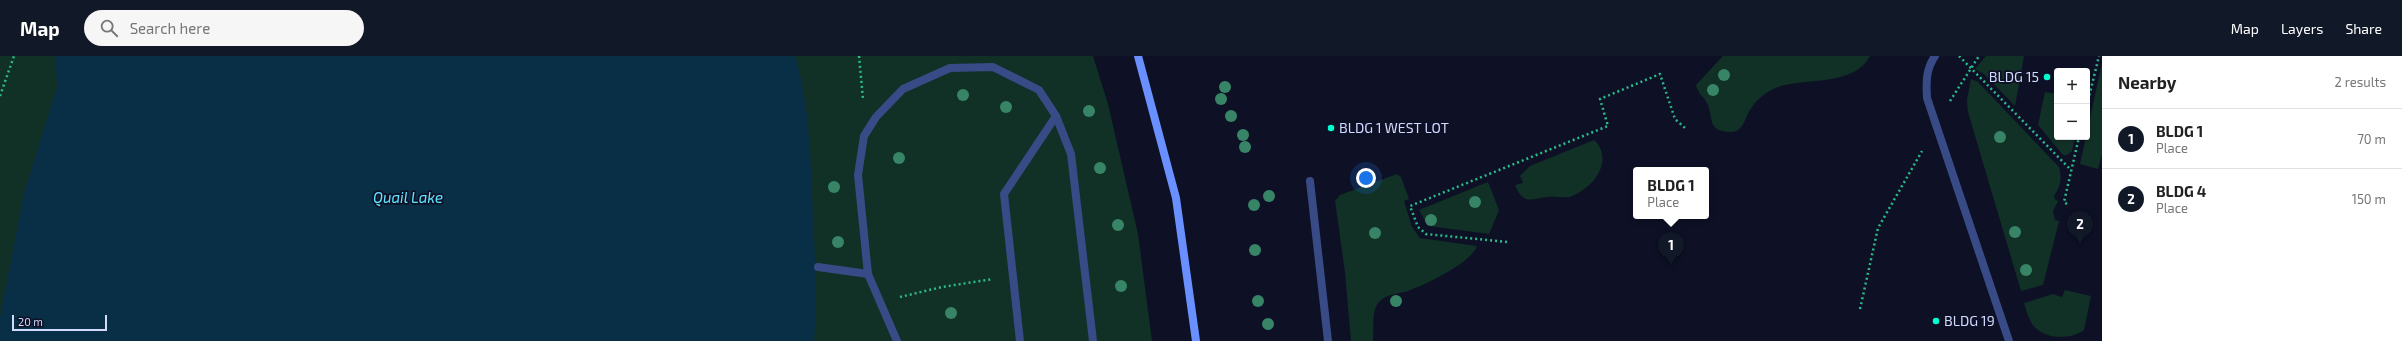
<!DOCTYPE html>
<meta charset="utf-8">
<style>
:root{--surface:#fff;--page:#f6f6f6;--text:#222;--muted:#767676;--line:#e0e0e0;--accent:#111827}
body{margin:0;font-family:"Exo 2",sans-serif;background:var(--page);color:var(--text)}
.controls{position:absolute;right:12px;top:12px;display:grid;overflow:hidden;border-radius:4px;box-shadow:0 1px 3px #0004}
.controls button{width:36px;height:36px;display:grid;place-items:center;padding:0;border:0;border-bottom:1px solid var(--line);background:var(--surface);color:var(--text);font:20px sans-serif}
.scale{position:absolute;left:12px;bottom:10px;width:95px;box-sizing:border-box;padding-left:4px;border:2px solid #d3daff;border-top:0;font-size:11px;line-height:14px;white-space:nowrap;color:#d3daff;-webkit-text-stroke:3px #0e1126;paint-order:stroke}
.you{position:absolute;left:1366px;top:122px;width:14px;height:14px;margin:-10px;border:3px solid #fff;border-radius:50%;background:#1a73e8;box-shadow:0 0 0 6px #1a73e833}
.badge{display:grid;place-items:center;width:26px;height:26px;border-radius:50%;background:var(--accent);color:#fff;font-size:13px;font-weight:700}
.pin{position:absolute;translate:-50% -33px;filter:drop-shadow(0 1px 2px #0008)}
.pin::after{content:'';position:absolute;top:21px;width:14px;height:12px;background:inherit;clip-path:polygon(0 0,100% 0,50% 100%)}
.popup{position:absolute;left:1633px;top:111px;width:76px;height:52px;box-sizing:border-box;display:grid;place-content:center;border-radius:4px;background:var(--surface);filter:drop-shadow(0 1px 3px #0005);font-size:13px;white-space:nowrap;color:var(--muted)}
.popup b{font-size:15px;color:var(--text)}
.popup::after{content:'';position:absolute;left:50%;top:100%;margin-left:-8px;border:8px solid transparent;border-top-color:var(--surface)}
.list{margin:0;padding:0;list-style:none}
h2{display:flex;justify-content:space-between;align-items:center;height:52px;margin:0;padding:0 16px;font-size:17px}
h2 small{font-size:13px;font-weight:400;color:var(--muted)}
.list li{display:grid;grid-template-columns:26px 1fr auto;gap:12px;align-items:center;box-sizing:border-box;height:60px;padding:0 16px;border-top:1px solid var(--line)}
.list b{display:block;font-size:15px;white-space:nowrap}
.list p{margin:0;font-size:13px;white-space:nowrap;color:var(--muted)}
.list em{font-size:13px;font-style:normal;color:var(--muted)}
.icon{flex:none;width:22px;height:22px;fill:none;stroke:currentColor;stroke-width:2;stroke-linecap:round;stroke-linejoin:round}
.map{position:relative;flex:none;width:2102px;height:285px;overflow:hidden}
header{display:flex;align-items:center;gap:24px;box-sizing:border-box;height:56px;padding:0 20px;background:var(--accent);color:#fff}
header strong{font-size:19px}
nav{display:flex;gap:22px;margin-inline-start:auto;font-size:14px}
.search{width:280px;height:36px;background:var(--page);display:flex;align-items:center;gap:10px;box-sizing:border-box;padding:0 14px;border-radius:22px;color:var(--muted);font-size:15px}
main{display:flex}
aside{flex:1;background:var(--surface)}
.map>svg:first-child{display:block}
.green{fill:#113026}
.water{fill:#082f45}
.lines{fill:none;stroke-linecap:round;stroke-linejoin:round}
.path{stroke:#2bbb8a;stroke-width:2.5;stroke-dasharray:2 3;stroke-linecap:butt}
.lane{stroke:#384b86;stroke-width:8}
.secondary{stroke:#6a90ff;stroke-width:8}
.tree{fill:#388466}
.poi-dot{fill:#00fed0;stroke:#0e1126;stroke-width:1.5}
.labels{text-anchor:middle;stroke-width:3.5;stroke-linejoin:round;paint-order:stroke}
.poi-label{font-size:14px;fill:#d3daff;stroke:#0e1126;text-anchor:start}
.water-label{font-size:15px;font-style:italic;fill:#61e3ff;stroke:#0e1126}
</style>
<header>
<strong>Map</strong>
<div class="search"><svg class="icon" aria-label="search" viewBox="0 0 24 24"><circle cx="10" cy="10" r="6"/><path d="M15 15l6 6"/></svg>Search here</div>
<nav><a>Map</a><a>Layers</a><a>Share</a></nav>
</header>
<main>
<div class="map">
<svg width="2102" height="285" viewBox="0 0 2102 285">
<rect width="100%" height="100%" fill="#0e1126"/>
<g class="green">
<path d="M0,0H1093L1108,48L1138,178L1152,285H0Z"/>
<path d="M1723,0H1870C1854,30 1808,22 1781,30C1770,33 1758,42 1752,51C1745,60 1744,77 1730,76C1706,75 1714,61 1707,47C1703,39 1699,40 1696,29Z"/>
<path d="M1986,0H2024L2015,50L1984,18L1975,13Z"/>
<path d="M2102,7V98L2098,113L2080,108Z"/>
<path d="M1971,23L1978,26L2059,111C2062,122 2061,130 2054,140L2055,143L2058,145L2053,155L2055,164L2059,165L2043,229L2021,235L1968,56L1967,44Z"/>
<path d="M2045,36L2057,38V81H2075L2072,95L2067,99H2063L2038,69Z"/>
<path d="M1594,84C1598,87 1599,90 1601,94C1608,114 1589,133 1572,140C1566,143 1555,140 1547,141C1531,143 1523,149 1515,129L1523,127L1520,120L1530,110Z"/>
<path d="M1397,118L1401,121L1409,143L1404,145L1412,171L1420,182L1477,190C1470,208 1426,228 1408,235C1398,238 1386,238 1379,246C1371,254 1374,274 1373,285H1351L1345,216L1335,145L1340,139Z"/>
<path d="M1488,126L1499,154L1489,178L1428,170L1419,154Z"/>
<path d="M2065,234L2091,240L2084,274C2069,285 2043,283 2032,268C2028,261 2026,254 2024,247L2053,238L2062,241Z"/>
</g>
<path class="water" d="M55,0H795C810,49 811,109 813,160C815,202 818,243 814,285H0V261L24,137L57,31Z"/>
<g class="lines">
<g class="path">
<path d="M859,0L863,43"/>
<path d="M1959,0L2071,114"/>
<path d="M0,40L14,0"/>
<path d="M1950,45L1979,0"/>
<path d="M2087,49L2099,0"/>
<path d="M2067,148L2064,146L2079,81"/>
<path d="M1507,186L1426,178L1418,171L1410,150L1608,70L1600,43L1660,18L1675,63L1685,72"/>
<path d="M900,241L942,231L993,223"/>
<path d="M1860,253L1878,172L1922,95"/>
</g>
<g class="lane">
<path d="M1935,0C1926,13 1926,26 1927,42L2009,285"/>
<path d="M1310,125L1328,285"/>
<path d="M818,211L868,218"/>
<path d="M897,285L868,218L858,119L864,80L876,61L903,33L950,12L993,11L1039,34L1056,60L1071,98L1093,285"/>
<path d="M1020,285L1004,138L1056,60"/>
</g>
<path class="secondary" d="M1138,0L1176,142L1196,285"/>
</g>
<g class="tree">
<circle cx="1724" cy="19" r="6"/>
<circle cx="1225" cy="31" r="6"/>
<circle cx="1713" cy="34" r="6"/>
<circle cx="963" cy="39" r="6"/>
<circle cx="1221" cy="43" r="6"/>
<circle cx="1006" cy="51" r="6"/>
<circle cx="1089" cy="55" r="6"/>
<circle cx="1231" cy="60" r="6"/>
<circle cx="1243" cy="79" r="6"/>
<circle cx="2000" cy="81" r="6"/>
<circle cx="1245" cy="91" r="6"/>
<circle cx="899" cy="102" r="6"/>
<circle cx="1100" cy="112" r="6"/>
<circle cx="834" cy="131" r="6"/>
<circle cx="1269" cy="140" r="6"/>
<circle cx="1475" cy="146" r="6"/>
<circle cx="1254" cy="149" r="6"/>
<circle cx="1431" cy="164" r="6"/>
<circle cx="1118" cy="169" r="6"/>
<circle cx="2015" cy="176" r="6"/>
<circle cx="1375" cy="177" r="6"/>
<circle cx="838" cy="186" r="6"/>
<circle cx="1255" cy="194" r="6"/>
<circle cx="2026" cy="214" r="6"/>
<circle cx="1121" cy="230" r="6"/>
<circle cx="1258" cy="245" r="6"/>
<circle cx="1396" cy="245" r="6"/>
<circle cx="951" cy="257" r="6"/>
<circle cx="1268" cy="268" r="6"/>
</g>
<g class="poi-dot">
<circle cx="2047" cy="21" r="4"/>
<circle cx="1331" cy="72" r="4"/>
<circle cx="1936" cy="265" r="4"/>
</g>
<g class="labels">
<g class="poi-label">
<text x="2039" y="26" text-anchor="end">BLDG 15</text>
<text x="1339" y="77">BLDG 1 WEST LOT</text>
<text x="1944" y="270">BLDG 19</text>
</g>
<g class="water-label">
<text x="408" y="147">Quail Lake</text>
</g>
</g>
</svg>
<div class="controls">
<button>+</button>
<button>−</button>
</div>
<div class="scale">20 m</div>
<div class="you"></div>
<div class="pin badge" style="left:1671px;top:209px">1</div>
<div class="popup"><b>BLDG 1</b>Place</div>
<div class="pin badge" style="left:2080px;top:188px">2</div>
</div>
<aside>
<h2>Nearby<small>2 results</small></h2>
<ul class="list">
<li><span class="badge">1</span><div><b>BLDG 1</b><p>Place</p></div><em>70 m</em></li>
<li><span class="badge">2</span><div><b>BLDG 4</b><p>Place</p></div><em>150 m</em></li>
</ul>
</aside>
</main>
